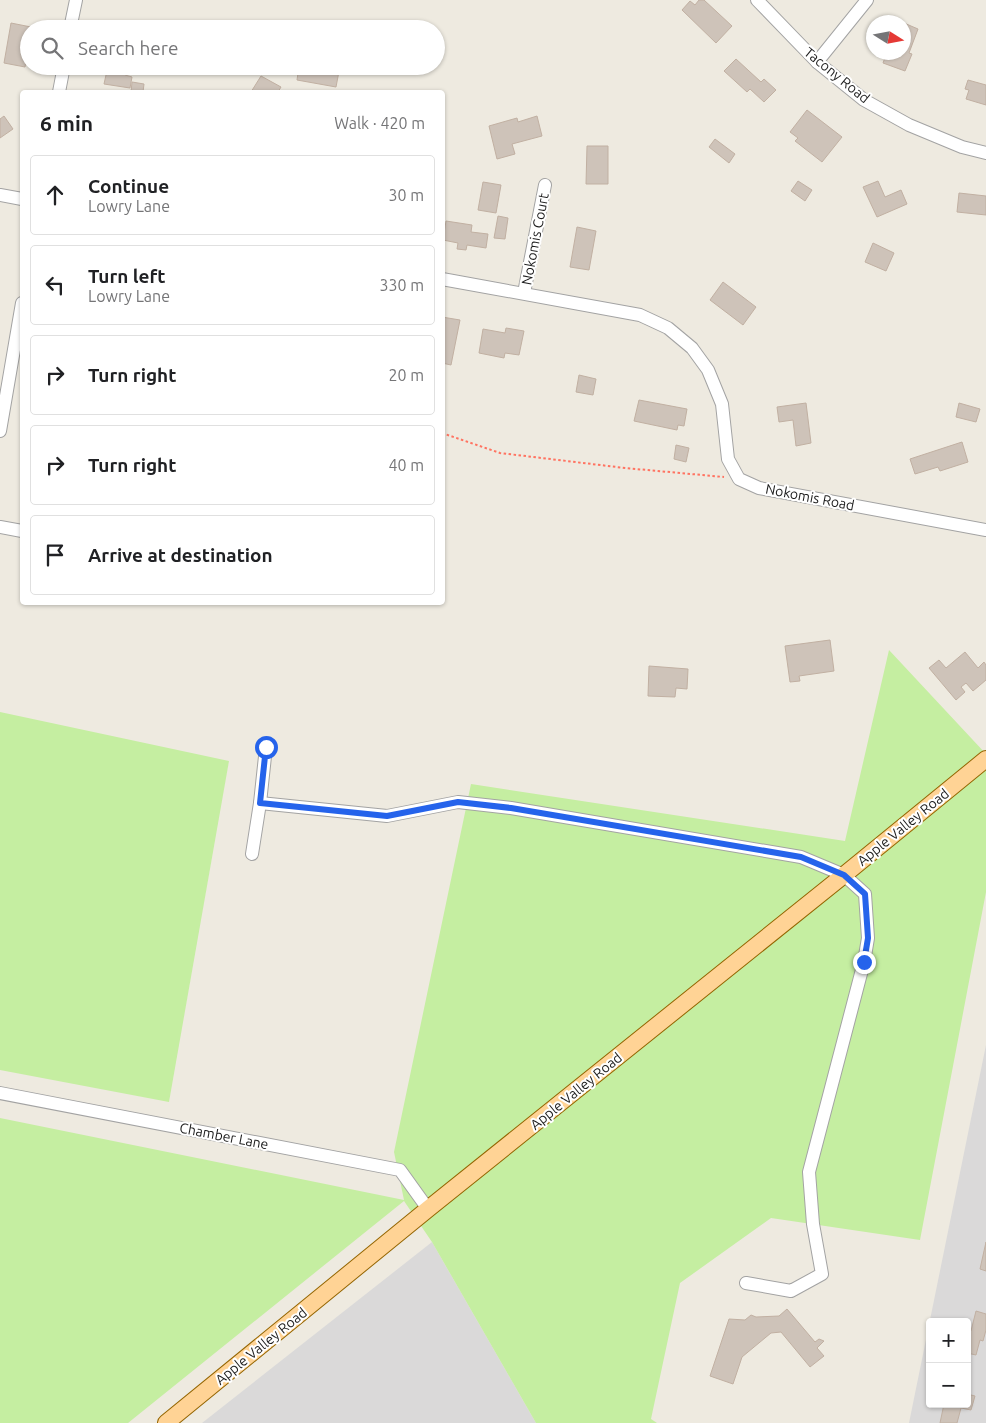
<!DOCTYPE html>
<meta charset="utf-8">
<style>
:root{--surface:#fff;--page:#f2f2f2;--text:#202124;--muted:#757577;--line:#e0e0e0}
body{margin:0;font-family:Ubuntu,sans-serif;background:var(--page);color:var(--text)}
.controls{position:absolute;right:15px;bottom:15px;display:grid;overflow:hidden;border-radius:5px;box-shadow:0 1px 4px #0004}
.controls button{width:45px;height:45px;display:grid;place-items:center;padding:0;border:0;border-bottom:1px solid var(--line);background:var(--surface);color:var(--text);font:25px sans-serif}
.compass{position:absolute;left:866px;top:15px;width:45px;height:45px;border-radius:50%;background:var(--surface);box-shadow:0 1px 4px #0004;rotate:101deg}
.stop{position:absolute;width:15px;height:15px;margin:-11px;border:4px solid #2563eb;border-radius:50%;background:#fff}
.stop.end{background:#2563eb;border-color:#fff;box-shadow:0 1px 5px #0008}
.list{margin:0;padding:0;list-style:none}
h2{display:flex;justify-content:space-between;align-items:center;height:65px;margin:0;padding:0 20px;font-size:21px}
h2 small{font-size:16px;font-weight:400;color:var(--muted)}
.list li{display:grid;grid-template-columns:32px 1fr auto;gap:15px;align-items:center;box-sizing:border-box;height:80px;margin:0 10px 10px;padding:0 10px;border:1px solid var(--line);border-radius:5px}
.list b{display:block;font-size:19px;white-space:nowrap}
.list p{margin:0;font-size:16px;white-space:nowrap;color:var(--muted)}
.list em{font-size:16px;font-style:normal;color:var(--muted)}
.icon{flex:none;width:28px;height:28px;fill:none;stroke:currentColor;stroke-width:2;stroke-linecap:round;stroke-linejoin:round}
.map{position:relative;flex:none;width:986px;height:1423px;overflow:hidden}
.search{position:absolute;background:var(--surface);box-shadow:0 1px 4px #0004;left:20px;top:20px;width:425px;height:55px;display:flex;align-items:center;gap:12px;box-sizing:border-box;padding:0 18px;border-radius:28px;color:var(--muted);font-size:19px}
.panel{position:absolute;background:var(--surface);box-shadow:0 1px 4px #0004;left:20px;top:90px;width:425px;height:515px;border-radius:5px}
.map>svg:first-child{display:block}
.residential{fill:#dad9d9;fill-rule:evenodd}
.grass{fill:#c5eea1}
.building{fill:#cec3b9;stroke:#c1b0a2}
.lines{fill:none;stroke-linecap:round;stroke-linejoin:round}
.minor-casing{stroke:#a3a3a3;stroke-width:14}
.major-casing{stroke:#946500;stroke-width:18}
.path{stroke:#ff7361;stroke-width:2;stroke-dasharray:2.5 2.5;stroke-linecap:butt}
.minor{stroke:#fff;stroke-width:12}
.major{stroke:#ffd395;stroke-width:16}
.route{stroke:#2563eb;stroke-width:6}
.labels{text-anchor:middle;stroke-width:4;stroke-linejoin:round;paint-order:stroke}
.street-label{font-size:14px;fill:#1c1c1c;stroke:#fff}
</style>
<div class="map">
<svg width="986" height="1423" viewBox="0 0 986 1423">
<rect width="100%" height="100%" fill="#eeeae0"/>
<g class="residential">
<path d="M986,1045V1423H909ZM930,1322H967V1404H930Z"/>
<path d="M432,1242L536,1423H202Z"/>
</g>
<g class="grass">
<path d="M889,650L986,754V892L920,1240L771,1218L680,1283L651,1419L657,1423H536L432,1242L404,1201L128,1423H0V1118L404,1200L394,1152L471,784L845,841Z"/>
<path d="M0,712L229,761L169,1102L0,1070Z"/>
</g>
<g class="building">
<path d="M699,0H704L732,26L716,43L682,10L690,1L695,5Z"/>
<path d="M11,23L31,27V29H29V43L25,67L4,63Z"/>
<path d="M904,23L918,29L909,53L912,54L905,71L883,63L887,52H904Z"/>
<path d="M736,59L761,82L764,79L776,90L764,102L750,89L747,92L724,71Z"/>
<path d="M108,66H126L125,75L132,77L130,88L104,84Z"/>
<path d="M299,66H340L336,87L297,80Z"/>
<path d="M261,76L281,87L278,92H251Z"/>
<path d="M968,80L986,85V105L966,99L969,90L965,89Z"/>
<path d="M132,82L144,84L143,92H131Z"/>
<path d="M807,110L842,137L822,162L795,141L798,138L790,132Z"/>
<path d="M4,116L13,129L0,138V119Z"/>
<path d="M537,116L542,136L512,144L515,154L497,159L489,126L517,118L518,122Z"/>
<path d="M715,139L735,154L729,163L709,147Z"/>
<path d="M587,146H608V184H586Z"/>
<path d="M798,181L812,190L805,201L791,191Z"/>
<path d="M878,181L885,197L901,190L907,204L877,217L863,187Z"/>
<path d="M483,182L501,185L496,213L478,210Z"/>
<path d="M959,193L986,196V215L957,212Z"/>
<path d="M498,216L508,218L505,239L494,238Z"/>
<path d="M446,221L472,225L471,232L488,234L486,248L467,245L466,250L457,249L458,243L443,240Z"/>
<path d="M577,227L596,231L589,270L570,267Z"/>
<path d="M873,243L894,253L886,271L865,262Z"/>
<path d="M723,282L756,307L743,325L710,300Z"/>
<path d="M442,317L460,320L451,365L442,363Z"/>
<path d="M506,328L524,331L519,355L505,353L504,358L479,353L483,329L505,333Z"/>
<path d="M579,375L596,379L593,395L576,392Z"/>
<path d="M639,400L687,409L684,426L678,425L677,430L634,421Z"/>
<path d="M806,403L811,443L796,446L793,420L779,422L777,407Z"/>
<path d="M959,403L980,409L976,422L956,417Z"/>
<path d="M962,442L968,462L940,471L938,467L915,474L910,459Z"/>
<path d="M676,445L689,448L686,462L674,459Z"/>
<path d="M830,640L834,671L799,676L800,681L790,682L785,646Z"/>
<path d="M965,652L978,668L984,662L986,665V680L973,691L966,683L961,687L965,692L956,700L929,668L939,660L946,668Z"/>
<path d="M649,666L688,669L687,689L676,688L675,697L648,696Z"/>
<path d="M986,1242V1271L980,1269Z"/>
<path d="M787,1309L815,1342L819,1339L824,1341L817,1348L824,1356L810,1367L781,1332L771,1333L742,1357L733,1384L710,1376L729,1319L745,1320L751,1315L756,1317L779,1316Z"/>
<path d="M976,1311L986,1314V1330L983,1341L980,1340L976,1355L967,1353V1330L971,1331Z"/>
<path d="M967,1394L975,1396L971,1410L961,1408L957,1423H940L944,1404H967Z"/>
</g>
<g class="lines">
<g class="minor-casing">
<g id="minor">
<path d="M757,0L817,62L864,100L909,125L962,147L986,153"/>
<path d="M70,29L76,0"/>
<path d="M817,62L867,0"/>
<path d="M59,92L64,66"/>
<path d="M0,195L22,199"/>
<path d="M442,279L640,315L668,328L692,348L708,370L722,404L728,459L739,479L759,488L986,530"/>
<path d="M524,293L545,185"/>
<path d="M0,431L22,303"/>
<path d="M0,527L22,531"/>
<path d="M260,803L387,816L458,802L511,808L801,857L844,875L865,894L868,938L864,962L809,1172L813,1224L822,1274L791,1291L746,1283"/>
<path d="M252,854L260,803L266,747"/>
<path d="M0,1093L400,1170L428,1209"/>
</g>
</g>
<g class="major-casing">
<path id="major" d="M166,1423L428,1209L844,875L986,759"/>
</g>
<path class="path" d="M442,433L500,453L625,468L724,477"/>
<use href="#minor" class="minor"/>
<use href="#major" class="major"/>
</g>
<g class="lines">
<path class="route" d="M266,747L260,803L387,816L458,802L511,808L801,857L844,875L865,894L868,938L864,962"/>
</g>
<g class="labels">
<g class="street-label">
<text transform="translate(837 75) rotate(39)" y="5">Tacony Road</text>
<text transform="translate(535 239) rotate(-79)" y="5">Nokomis Court</text>
<text transform="translate(810 497) rotate(11)" y="5">Nokomis Road</text>
<text transform="translate(903 827) rotate(-39)" y="5">Apple Valley Road</text>
<text transform="translate(576 1091) rotate(-39)" y="5">Apple Valley Road</text>
<text transform="translate(224 1136) rotate(11)" y="5">Chamber Lane</text>
<text transform="translate(261 1346) rotate(-39)" y="5">Apple Valley Road</text>
</g>
</g>
</svg>
<div class="controls">
<button>+</button>
<button>−</button>
</div>
<svg class="compass" viewBox="-18 -18 36 36"><path d="M0-13l5 13h-10z" fill="#e53935"/><path d="M0 13l5-13h-10z" fill="#757577"/></svg>
<div class="stop" style="left:266px;top:747px"></div>
<div class="stop end" style="left:864px;top:962px"></div>
<div class="search"><svg class="icon" aria-label="search" viewBox="0 0 24 24"><circle cx="10" cy="10" r="6"/><path d="M15 15l6 6"/></svg>Search here</div>
<section class="panel">
<h2>6 min<small>Walk · 420 m</small></h2>
<ul class="list">
<li><svg class="icon" aria-label="ahead" viewBox="0 0 24 24"><path d="M12 20V5M6 11l6-6 6 6"/></svg><div><b>Continue</b><p>Lowry Lane</p></div><em>30 m</em></li>
<li><svg class="icon" aria-label="left" viewBox="0 0 24 24"><path d="M17 20v-9H6M10 6l-5 5 5 5"/></svg><div><b>Turn left</b><p>Lowry Lane</p></div><em>330 m</em></li>
<li><svg class="icon" aria-label="right" viewBox="0 0 24 24"><path d="M7 20v-9h11M14 6l5 5-5 5"/></svg><div><b>Turn right</b></div><em>20 m</em></li>
<li><svg class="icon" aria-label="right" viewBox="0 0 24 24"><path d="M7 20v-9h11M14 6l5 5-5 5"/></svg><div><b>Turn right</b></div><em>40 m</em></li>
<li><svg class="icon" aria-label="arrive" viewBox="0 0 24 24"><path d="M6 21V4h12l-3 4 3 4H6"/></svg><div><b>Arrive at destination</b></div></li>
</ul>
</section>
</div>
